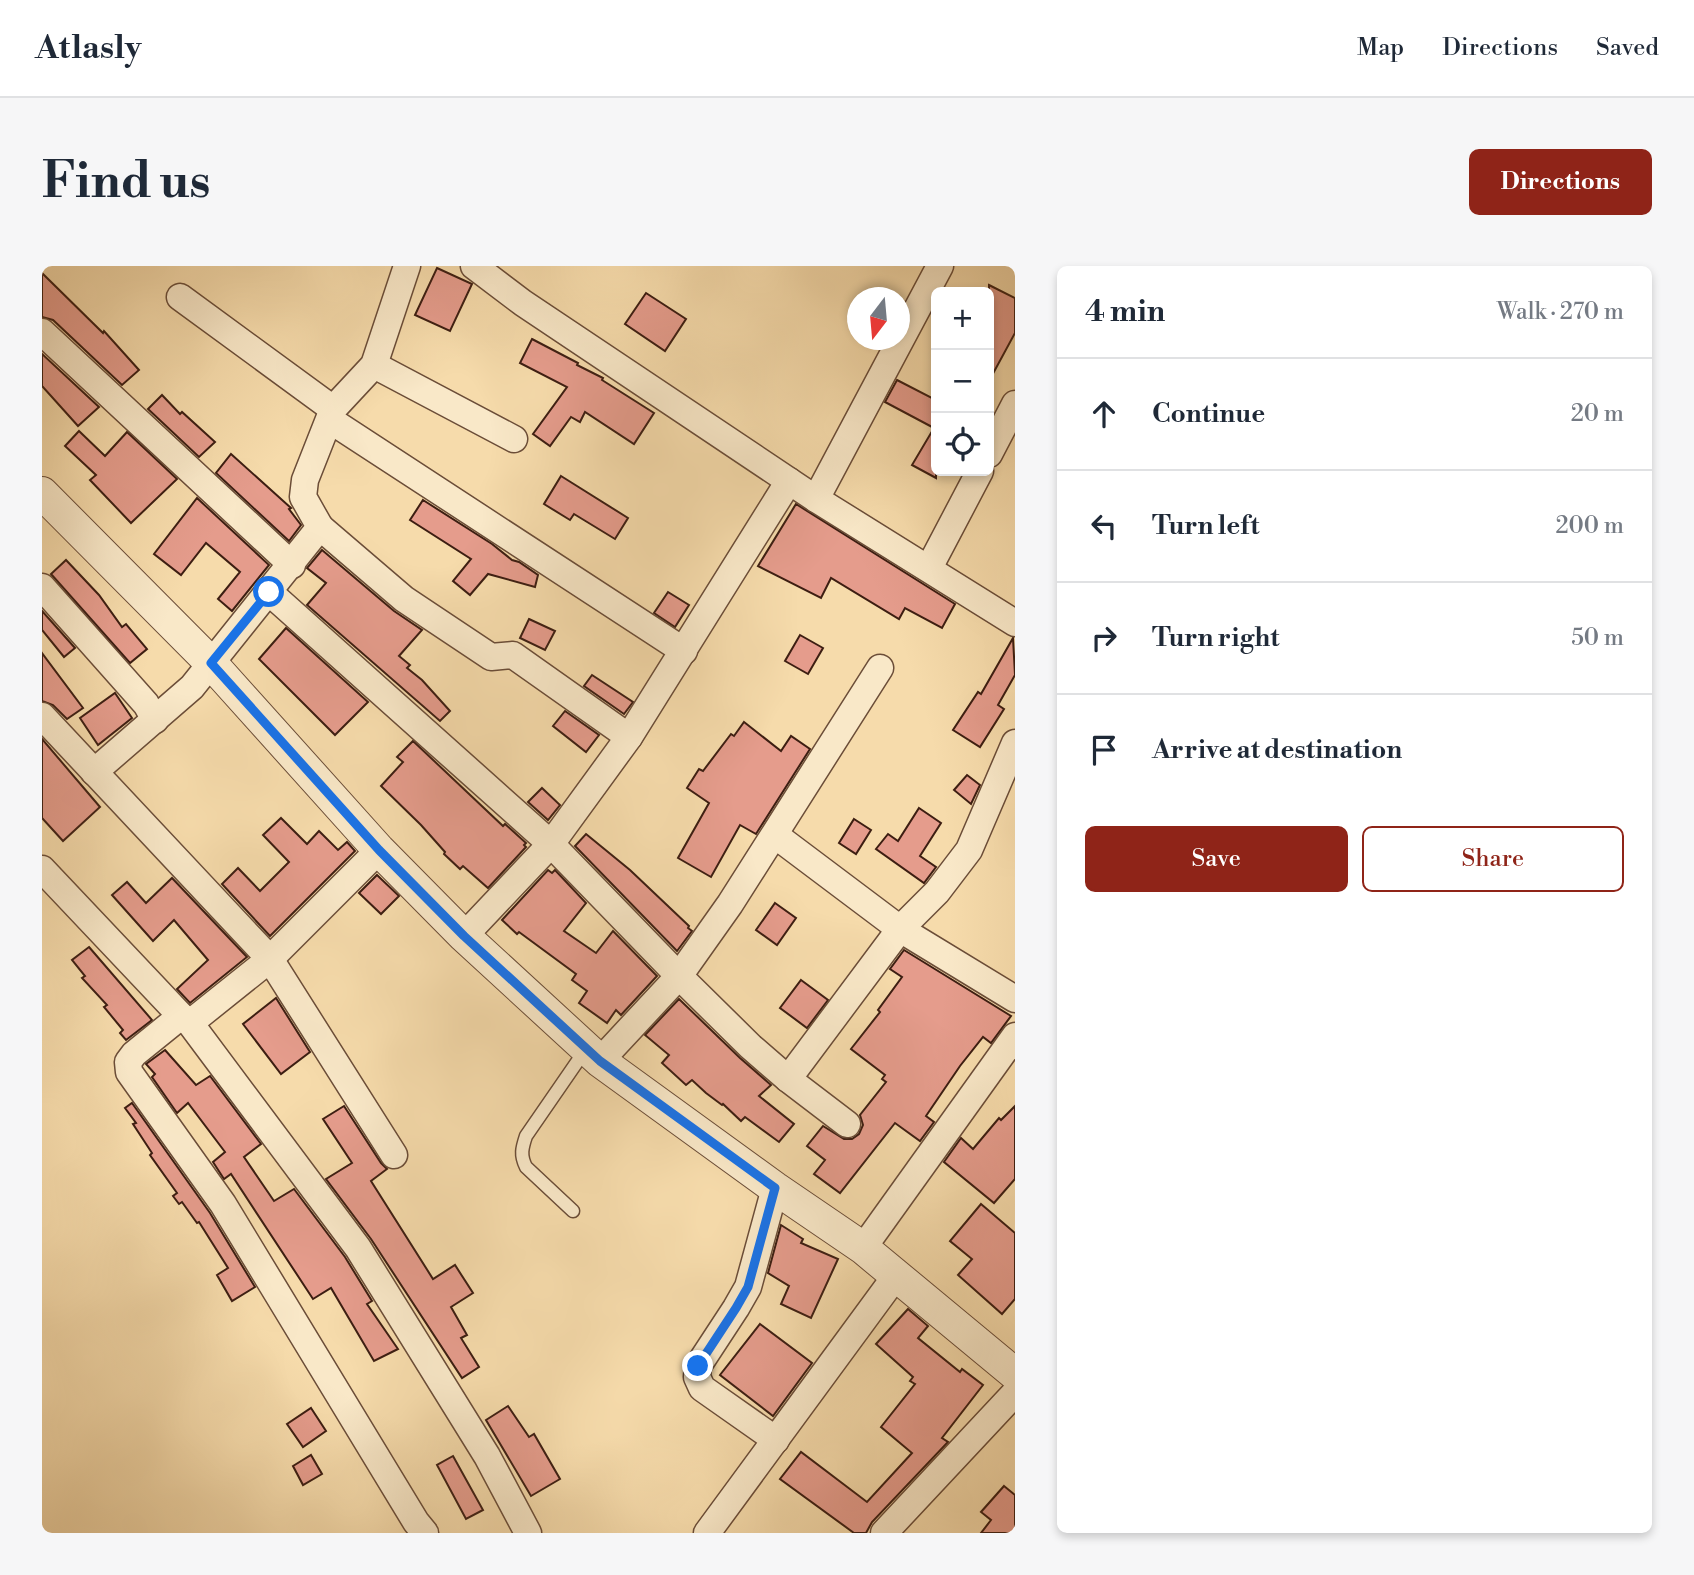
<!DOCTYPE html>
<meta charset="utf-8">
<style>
:root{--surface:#fff;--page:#f6f6f7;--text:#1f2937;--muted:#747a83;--line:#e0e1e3;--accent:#8f2418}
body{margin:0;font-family:"Libre Bodoni",serif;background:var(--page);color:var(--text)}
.controls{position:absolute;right:21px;top:21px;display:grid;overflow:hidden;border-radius:10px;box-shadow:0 4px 10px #0003}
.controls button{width:63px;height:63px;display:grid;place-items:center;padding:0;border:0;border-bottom:2px solid var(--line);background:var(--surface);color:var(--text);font:35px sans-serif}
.compass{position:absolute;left:805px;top:21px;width:63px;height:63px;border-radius:50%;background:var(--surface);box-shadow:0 4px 10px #0003;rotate:196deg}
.stop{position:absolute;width:21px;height:21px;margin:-16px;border:5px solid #1a73e8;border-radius:50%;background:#fff}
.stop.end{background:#1a73e8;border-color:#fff;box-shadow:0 2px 7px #0008}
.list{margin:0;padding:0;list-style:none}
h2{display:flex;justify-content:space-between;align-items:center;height:91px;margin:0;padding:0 28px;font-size:30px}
h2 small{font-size:23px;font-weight:400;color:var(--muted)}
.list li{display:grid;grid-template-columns:46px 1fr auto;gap:21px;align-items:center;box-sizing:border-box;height:112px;padding:0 28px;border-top:2px solid var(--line)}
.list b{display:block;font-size:26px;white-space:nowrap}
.list em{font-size:23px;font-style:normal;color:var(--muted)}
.actions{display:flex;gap:14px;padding:21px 28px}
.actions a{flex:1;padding:16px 0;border:2px solid var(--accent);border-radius:10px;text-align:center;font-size:24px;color:var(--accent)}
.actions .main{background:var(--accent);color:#fff}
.icon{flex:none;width:38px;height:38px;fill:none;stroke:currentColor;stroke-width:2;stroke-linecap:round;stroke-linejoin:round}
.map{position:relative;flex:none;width:973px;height:1267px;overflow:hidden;border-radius:10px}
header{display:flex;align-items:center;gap:42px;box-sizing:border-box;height:98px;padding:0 35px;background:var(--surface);border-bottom:2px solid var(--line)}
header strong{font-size:33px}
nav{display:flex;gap:38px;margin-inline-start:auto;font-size:24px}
.intro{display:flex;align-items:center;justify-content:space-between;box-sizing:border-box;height:168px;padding:0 42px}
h1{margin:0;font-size:49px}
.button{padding:18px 32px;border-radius:10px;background:var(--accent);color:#fff;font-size:24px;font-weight:700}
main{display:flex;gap:42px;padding:0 42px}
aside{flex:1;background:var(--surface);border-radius:10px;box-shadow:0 4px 10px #0003}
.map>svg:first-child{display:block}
.building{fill:#e59c8c;stroke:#3d1e12;stroke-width:2}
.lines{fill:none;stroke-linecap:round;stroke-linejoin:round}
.service-casing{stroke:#6b4d38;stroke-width:15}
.minor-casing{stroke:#6b4d38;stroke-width:29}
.tertiary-casing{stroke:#6b4d38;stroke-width:34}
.service{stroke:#f9e8c8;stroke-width:12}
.minor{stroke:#f9e8c8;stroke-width:26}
.tertiary{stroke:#f9e8c8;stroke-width:32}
.route{stroke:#1a73e8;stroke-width:9}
</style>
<header>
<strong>Atlasly</strong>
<nav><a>Map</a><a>Directions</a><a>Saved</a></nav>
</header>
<div class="intro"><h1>Find us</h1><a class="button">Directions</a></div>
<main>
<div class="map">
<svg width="973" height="1267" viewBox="0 0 973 1267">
<rect width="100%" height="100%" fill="#f6dbab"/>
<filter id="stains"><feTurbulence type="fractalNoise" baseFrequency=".00286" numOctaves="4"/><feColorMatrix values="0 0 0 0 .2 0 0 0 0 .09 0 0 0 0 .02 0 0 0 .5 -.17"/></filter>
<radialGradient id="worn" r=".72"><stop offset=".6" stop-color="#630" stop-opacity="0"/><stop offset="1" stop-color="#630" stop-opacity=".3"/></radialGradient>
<g class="building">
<path d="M395,2L430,18L408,65L373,49Z"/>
<path d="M0,7L61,67L62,65L97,104L80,119L11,54L0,51Z"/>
<path d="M947,19L973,32V67L947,115Z"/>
<path d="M604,27L644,53L623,85L583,58Z"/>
<path d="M490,73L536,97L535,99L561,112L560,114L612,147L592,178L543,146L538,156L529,151L508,180L491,168L525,121L478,97Z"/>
<path d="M0,88L57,141L36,160L0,120Z"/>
<path d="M855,114L894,134V212L870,199L892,162L843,136Z"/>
<path d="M120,129L138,148L140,146L173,176L157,191L106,143Z"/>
<path d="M37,165L63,190L85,166L135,213L89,257L48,214L54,209L23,180Z"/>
<path d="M189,188L249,242L247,243L259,259L247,275L174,207Z"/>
<path d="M519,210L586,252L573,273L532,248L528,254L502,238Z"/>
<path d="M155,232L227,299L190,345L176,333L198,306L164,277L139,309L112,288Z"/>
<path d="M381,234L450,278L470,294L477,296L496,309L493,321L446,308L428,329L411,315L429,293L368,254Z"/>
<path d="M754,238L913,338L900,362L863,342L857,353L789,312L779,332L716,300Z"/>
<path d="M280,284L352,345L380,364L357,390L368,399L365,402L380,414L408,445L398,455L265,339L284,317L265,302Z"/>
<path d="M24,294L57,329L80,361L84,358L105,383L88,397L9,308Z"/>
<path d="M626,326L647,339L633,361L612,347Z"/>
<path d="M0,345L33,382L22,391L0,364Z"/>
<path d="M487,353L513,365L503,384L478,372Z"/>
<path d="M244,362L326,436L293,469L217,393Z"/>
<path d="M758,369L781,382L766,408L743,395Z"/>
<path d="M971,372L973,409L956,439L962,443L938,481L911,464L936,426L939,428Z"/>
<path d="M0,387L41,442L25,453L11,439L0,435Z"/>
<path d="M550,409L591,436L582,448L542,420Z"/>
<path d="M73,427L90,452L56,479L38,452Z"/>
<path d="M523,445L557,469L544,486L511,460Z"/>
<path d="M702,456L739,485L749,470L768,483L714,568L698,559L669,611L636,592L667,537L645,522L657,503L661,505L689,468L692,470Z"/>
<path d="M0,473L58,541L21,575L0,552Z"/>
<path d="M371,475L461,560L463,558L484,577L482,579L484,581L446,622L421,600L418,603L402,588L403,586L379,559L339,520L361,496L355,491Z"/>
<path d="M925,509L938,519L929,538L912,524Z"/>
<path d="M500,522L518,539L506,554L486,536Z"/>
<path d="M877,542L899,557L878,590L894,601L882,617L834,583L846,568L856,575Z"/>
<path d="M239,552L265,578L277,565L296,584L305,576L313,585L228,670L180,618L196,602L218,625L247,596L221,569Z"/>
<path d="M812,553L829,564L814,588L797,577Z"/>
<path d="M544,568L588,604L647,660L646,662L650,665L635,685L533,580Z"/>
<path d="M506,604L510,607L513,604L544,637L522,665L554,687L571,665L615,710L579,749L574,744L565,757L537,737L545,725L530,714L534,708L477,666L475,668L460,654Z"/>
<path d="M335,609L357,630L339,648L317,627Z"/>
<path d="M130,612L205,691L148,737L135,723L166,694L132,654L111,675L70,629L85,616L104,637Z"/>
<path d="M733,637L754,652L735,679L714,664Z"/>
<path d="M47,681L110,754L84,774L78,767L81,764L62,741L65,739L40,712L43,710L30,694Z"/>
<path d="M862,684L969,750L949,777L941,771L918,800L884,850L892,856L878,875L853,857L798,927L772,908L783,894L765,880L781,860L802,873H810L817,868L821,859L818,849L844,816L840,813L843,809L809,783L838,746L836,744L860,711L848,703Z"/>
<path d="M759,714L786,734L765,762L738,742Z"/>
<path d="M234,732L268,786L239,808L201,758Z"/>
<path d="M637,733L698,792L729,819L717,830L752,858L737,876L703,851L699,855L681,838L680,839L664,827L650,814L644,819L620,797L627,789L603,769Z"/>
<path d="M123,784L154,819L168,810L219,878L202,891L232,935L252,923L303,991L330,1035L325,1038L356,1083L332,1095L289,1022L271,1033L189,908L182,913L171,896L183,886L146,837L135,847L110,811L113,808L104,798Z"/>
<path d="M90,837L168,947L213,1021L190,1035L175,1009L186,1002L157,956L155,957L140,936L137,938L131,930L135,927L108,889L110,887L91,858L94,857L83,842Z"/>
<path d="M302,840L339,897L345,903L329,915L391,1013L413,999L431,1027L409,1041L425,1069L419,1072L437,1101L420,1112L329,973L284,913L310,897L281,853Z"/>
<path d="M973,840V913L952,937L902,896L919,872L931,883L957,852L959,854Z"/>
<path d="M939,938L973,967V1033L960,1048L916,1009L930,993L908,975Z"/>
<path d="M739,959L761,973L759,977L796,993L769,1052L739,1038L747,1020L726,1007Z"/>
<path d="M866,1043L886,1060L876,1072L918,1106L920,1103L941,1119L900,1172L906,1176L830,1256L824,1267H812L738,1213L759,1186L825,1236L870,1187L839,1161L873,1118L868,1115L871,1111L834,1078Z"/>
<path d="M718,1058L770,1097L731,1150L678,1109Z"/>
<path d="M466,1140L487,1171L492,1168L518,1213L489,1230L444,1154Z"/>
<path d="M269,1142L284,1165L261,1181L245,1158Z"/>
<path d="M269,1189L280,1208L261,1219L251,1200Z"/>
<path d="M411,1190L441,1244L424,1253L395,1199Z"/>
<path d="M962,1220L973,1229V1267H939L949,1254L939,1246Z"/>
</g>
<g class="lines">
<g class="service-casing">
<path id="service" d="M531,945L484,901C478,889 480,882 484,870L544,783"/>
</g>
<g class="minor-casing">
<g id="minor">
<path d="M432,0L481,37L774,233L973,357"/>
<path d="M138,31L291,143"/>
<path d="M0,66L250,299"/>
<path d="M332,99L472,173"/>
<path d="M288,154L642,385"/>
<path d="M947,188L973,138"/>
<path d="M774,233L898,0"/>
<path d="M278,261L362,333L449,391L471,389L587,471"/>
<path d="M887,302L938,205"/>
<path d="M0,321L104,438L113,454"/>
<path d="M227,326L509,578L637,710L709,781L746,813L805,858"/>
<path d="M0,450L228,693L352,889"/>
<path d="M52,506L150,421L278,261L261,231L263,214L291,143L332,99L365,0"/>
<path d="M733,569L858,663L973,733"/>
<path d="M337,584L228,693L148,757L139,750L92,788L86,796L87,806L181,938L374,1256L383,1267"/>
<path d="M0,603L139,750"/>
<path d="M422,670L509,578L587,471L747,215"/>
<path d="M148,757L316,982L445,1190L486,1267"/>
<path d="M558,795L637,710L688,638L838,402"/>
<path d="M746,813L858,663L895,626L927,584L973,477"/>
<path d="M733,922L706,1021L694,1042L656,1100L655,1111L660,1122L734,1174"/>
<path d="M821,982L973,770"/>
<path d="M665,1267L853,1011"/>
<path d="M842,1267L973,1127"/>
</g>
</g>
<g class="tertiary-casing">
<path id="tertiary" d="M0,227L169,397L337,584L422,670L558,795L733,922L821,982L973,1108"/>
</g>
<use href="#service" class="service"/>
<use href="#minor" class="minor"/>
<use href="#tertiary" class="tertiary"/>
</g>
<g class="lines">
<path class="route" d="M227,326L169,397L337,584L422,670L558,795L733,922L706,1021L694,1042L656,1100"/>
</g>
<rect width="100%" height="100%" filter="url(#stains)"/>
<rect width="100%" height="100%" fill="url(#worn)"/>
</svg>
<div class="controls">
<button>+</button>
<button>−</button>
<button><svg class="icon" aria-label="locate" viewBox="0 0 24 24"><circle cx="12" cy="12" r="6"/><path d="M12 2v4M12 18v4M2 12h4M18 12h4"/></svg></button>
</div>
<svg class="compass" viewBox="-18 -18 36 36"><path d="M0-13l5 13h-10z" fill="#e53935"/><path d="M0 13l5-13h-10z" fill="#747a83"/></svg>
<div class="stop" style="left:227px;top:326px"></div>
<div class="stop end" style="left:656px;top:1100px"></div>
</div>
<aside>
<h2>4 min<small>Walk · 270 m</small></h2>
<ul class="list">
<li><svg class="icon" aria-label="ahead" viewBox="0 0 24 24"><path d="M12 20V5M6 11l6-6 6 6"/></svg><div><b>Continue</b></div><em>20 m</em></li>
<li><svg class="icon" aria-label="left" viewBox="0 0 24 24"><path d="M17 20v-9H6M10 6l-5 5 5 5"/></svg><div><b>Turn left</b></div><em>200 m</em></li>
<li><svg class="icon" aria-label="right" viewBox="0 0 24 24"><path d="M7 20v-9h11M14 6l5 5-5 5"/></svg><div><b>Turn right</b></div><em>50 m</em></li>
<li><svg class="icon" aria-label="arrive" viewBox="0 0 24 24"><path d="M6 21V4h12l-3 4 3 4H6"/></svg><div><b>Arrive at destination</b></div></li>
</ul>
<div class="actions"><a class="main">Save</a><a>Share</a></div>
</aside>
</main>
